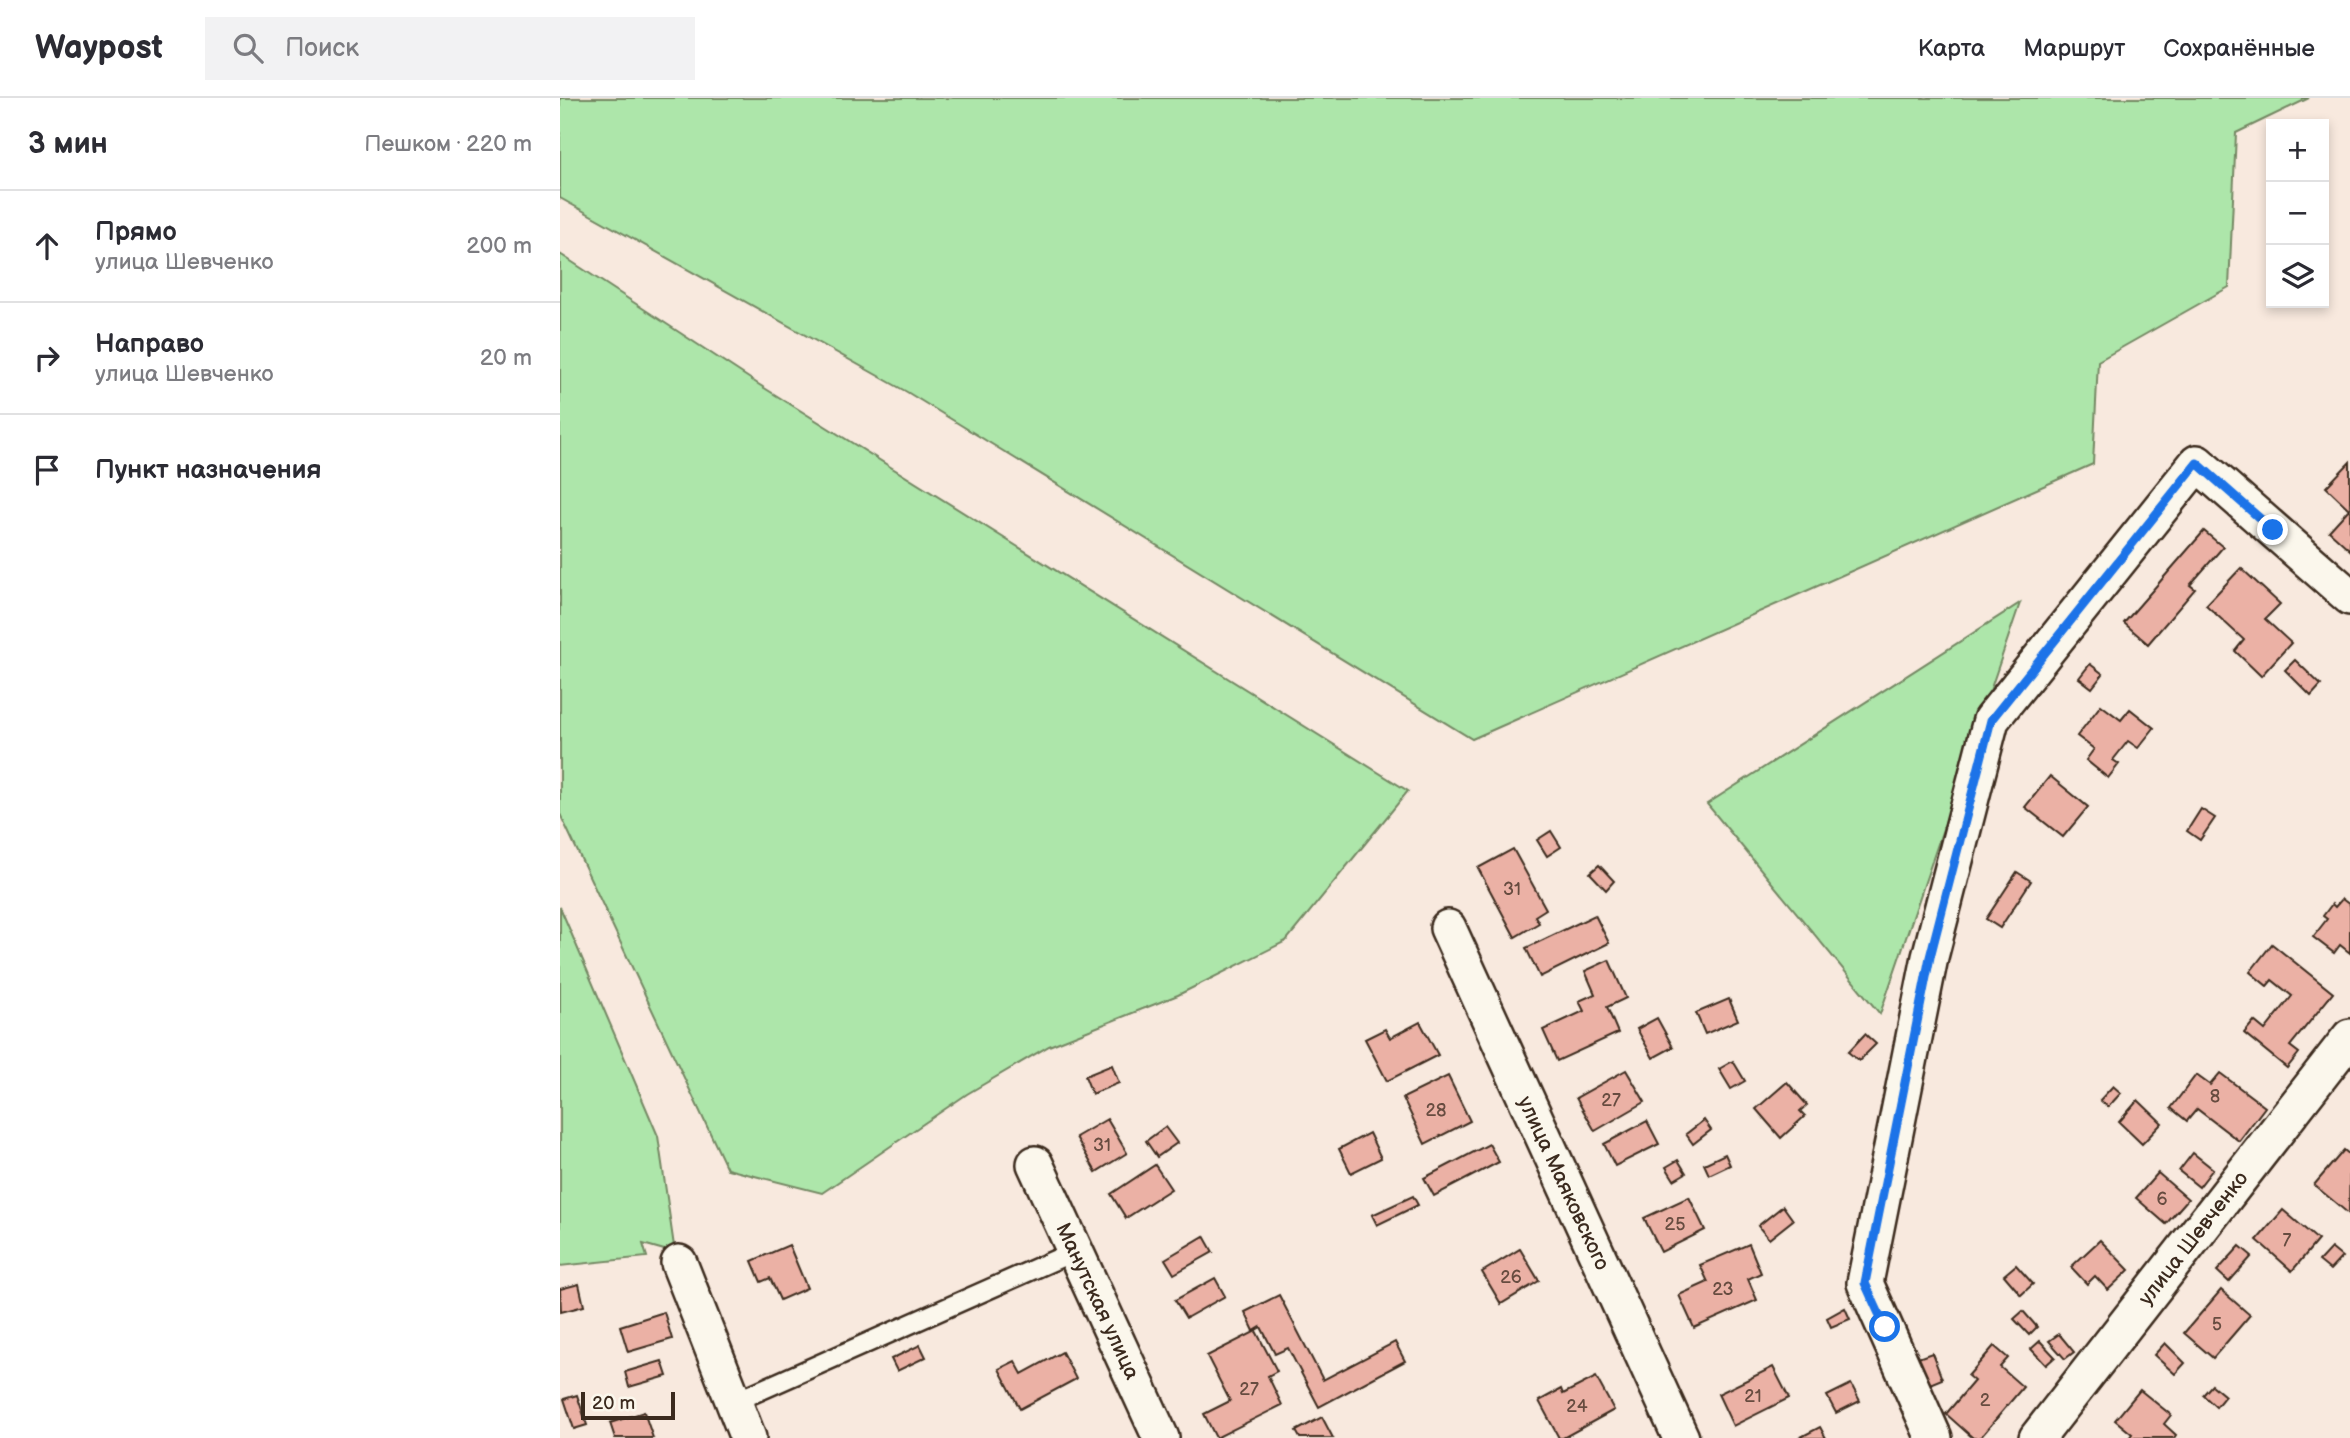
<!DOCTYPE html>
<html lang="ru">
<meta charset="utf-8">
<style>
:root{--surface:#fff;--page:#f2f2f3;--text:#2b2b33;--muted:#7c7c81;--line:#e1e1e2}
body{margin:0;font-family:"Balsamiq Sans",sans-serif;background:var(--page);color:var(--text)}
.controls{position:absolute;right:21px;top:21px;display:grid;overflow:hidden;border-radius:0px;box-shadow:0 4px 10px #0003}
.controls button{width:63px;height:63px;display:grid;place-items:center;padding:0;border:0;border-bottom:2px solid var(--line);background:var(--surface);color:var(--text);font:35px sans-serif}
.scale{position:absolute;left:21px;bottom:18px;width:94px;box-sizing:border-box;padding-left:7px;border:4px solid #3b2a1e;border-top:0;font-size:19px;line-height:24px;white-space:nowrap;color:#3b2a1e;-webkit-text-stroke:5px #fbf7ec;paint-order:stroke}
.stop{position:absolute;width:21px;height:21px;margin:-16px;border:5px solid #1a73e8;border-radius:50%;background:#fff}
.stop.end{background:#1a73e8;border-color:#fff;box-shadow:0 2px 7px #0008}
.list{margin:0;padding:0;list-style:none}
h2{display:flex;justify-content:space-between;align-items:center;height:91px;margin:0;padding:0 28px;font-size:30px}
h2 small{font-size:23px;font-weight:400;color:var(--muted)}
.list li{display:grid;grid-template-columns:46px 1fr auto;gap:21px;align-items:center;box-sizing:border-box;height:112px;padding:0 28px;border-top:2px solid var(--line)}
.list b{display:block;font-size:26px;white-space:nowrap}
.list p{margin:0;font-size:23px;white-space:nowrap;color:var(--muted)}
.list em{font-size:23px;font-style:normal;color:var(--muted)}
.icon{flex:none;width:38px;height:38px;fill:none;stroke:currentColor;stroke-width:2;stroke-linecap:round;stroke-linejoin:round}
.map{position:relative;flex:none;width:1790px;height:1340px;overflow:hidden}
header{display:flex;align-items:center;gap:42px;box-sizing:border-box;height:98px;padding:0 35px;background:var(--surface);border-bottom:2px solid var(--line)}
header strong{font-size:33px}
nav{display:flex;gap:38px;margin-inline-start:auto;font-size:24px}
.search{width:490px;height:63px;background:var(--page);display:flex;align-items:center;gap:18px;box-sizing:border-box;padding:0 24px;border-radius:0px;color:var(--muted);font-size:26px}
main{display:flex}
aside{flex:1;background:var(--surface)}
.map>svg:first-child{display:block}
.green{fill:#ade6aa;stroke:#748864;stroke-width:2}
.building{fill:#ebb1a5;stroke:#3b2a1e;stroke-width:2}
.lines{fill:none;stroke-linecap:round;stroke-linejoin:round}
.lane-casing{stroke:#3b2a1e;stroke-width:23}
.street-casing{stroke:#3b2a1e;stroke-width:40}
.lane{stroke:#fbf7ec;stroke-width:18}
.street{stroke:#fbf7ec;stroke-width:35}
.route{stroke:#1a73e8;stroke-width:9}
.labels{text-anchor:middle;stroke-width:5;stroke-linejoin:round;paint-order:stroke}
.number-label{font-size:18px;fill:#674c40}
.street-label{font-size:21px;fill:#3b2a1e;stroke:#fbf7ec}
</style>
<header>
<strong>Waypost</strong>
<div class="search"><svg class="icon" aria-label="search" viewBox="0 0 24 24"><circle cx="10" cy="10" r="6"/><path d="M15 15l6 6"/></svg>Поиск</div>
<nav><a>Карта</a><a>Маршрут</a><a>Сохранённые</a></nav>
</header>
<main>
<aside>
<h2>3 мин<small>Пешком · 220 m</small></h2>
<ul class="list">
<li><svg class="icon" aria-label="ahead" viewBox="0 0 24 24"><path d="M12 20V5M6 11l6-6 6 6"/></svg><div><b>Прямо</b><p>улица Шевченко</p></div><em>200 m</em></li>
<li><svg class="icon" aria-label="right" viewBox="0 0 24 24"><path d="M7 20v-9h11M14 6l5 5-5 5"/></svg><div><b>Направо</b><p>улица Шевченко</p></div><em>20 m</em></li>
<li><svg class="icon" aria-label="arrive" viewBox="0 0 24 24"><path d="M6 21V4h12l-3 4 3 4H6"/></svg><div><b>Пункт назначения</b></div></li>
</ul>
</aside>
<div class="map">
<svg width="1790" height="1340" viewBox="0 0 1790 1340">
<rect width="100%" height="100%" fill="#f8e9de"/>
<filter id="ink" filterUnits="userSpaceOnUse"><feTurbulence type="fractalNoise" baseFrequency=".0143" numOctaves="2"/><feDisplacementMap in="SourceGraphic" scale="14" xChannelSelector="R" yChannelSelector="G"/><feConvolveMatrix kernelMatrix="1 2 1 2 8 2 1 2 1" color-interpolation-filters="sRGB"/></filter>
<g filter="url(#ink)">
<g class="green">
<path d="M0,0H1749L1676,35L1669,189L1538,263L1533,366L912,641L347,294L0,100Z"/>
<path d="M0,156L198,286L848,693L726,843L618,897L489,948L407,996L262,1095L167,1071L0,716Z"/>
<path d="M1460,505L1320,916L1147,706Z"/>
<path d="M0,809L98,1038L115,1155L83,1146L87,1159L0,1168Z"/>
</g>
<g class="building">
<path d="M1790,364V452L1769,433L1789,411L1766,389Z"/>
<path d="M1644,433L1663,449L1630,487L1635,491L1588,546L1564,525Z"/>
<path d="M1681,470L1720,506L1705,521L1731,545L1701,578L1675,553L1684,542L1646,507Z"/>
<path d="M1735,562L1761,587L1751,598L1725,572Z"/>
<path d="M1530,566L1543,576L1532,590L1519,580Z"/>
<path d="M1541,607L1561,622L1570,611L1594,630L1578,650L1568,643L1553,662L1559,666L1548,680L1526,662L1534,651L1517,638Z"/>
<path d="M1490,678L1528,709L1503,739L1465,709Z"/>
<path d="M1641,711L1655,720L1640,742L1627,733Z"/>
<path d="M991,733L1001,749L987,758L977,742Z"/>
<path d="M953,751L986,811L975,818L979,825L955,839L918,770Z"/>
<path d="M1039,767L1054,783L1046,792L1030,775Z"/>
<path d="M1457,774L1471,783L1440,830L1426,821Z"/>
<path d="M1782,801L1790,807V855L1780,847L1774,855L1753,839L1767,821L1763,818L1772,806L1775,809Z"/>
<path d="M1035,817L1049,845L980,879L966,850Z"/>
<path d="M1712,846L1773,895L1730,948L1739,955L1727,970L1684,935L1694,923L1705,932L1732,898L1712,882L1707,888L1690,874Z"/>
<path d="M1049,862L1066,900L1047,909L1058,935L997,963L983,932L1024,913L1019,903L1035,896L1025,873Z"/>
<path d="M1169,901L1178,922L1145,936L1136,915Z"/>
<path d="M1097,920L1113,949L1093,960L1077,931Z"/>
<path d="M860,924L878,957L827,983L805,941L825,931L830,940Z"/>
<path d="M1305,936L1316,946L1299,963L1288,954Z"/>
<path d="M1173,963L1185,983L1171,991L1159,971Z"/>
<path d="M552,967L559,985L532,996L525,978Z"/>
<path d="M1066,972L1085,1004L1035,1033L1016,1000Z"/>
<path d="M1660,975L1705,1009L1679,1043L1637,1011L1627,1023L1611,1010L1636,977L1650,987Z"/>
<path d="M888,978L910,1023L865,1046L843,1000Z"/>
<path d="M1227,984L1247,1007L1240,1013L1245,1018L1221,1040L1196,1011Z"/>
<path d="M1553,988L1561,995L1548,1009L1540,1002Z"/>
<path d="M1578,1002L1602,1025L1582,1046L1559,1024Z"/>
<path d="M547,1021L567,1055L536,1074L516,1039Z"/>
<path d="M1144,1022L1151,1032L1133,1046L1126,1036Z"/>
<path d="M1087,1023L1099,1046L1055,1068L1044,1046Z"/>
<path d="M605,1029L617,1045L597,1059L586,1043Z"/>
<path d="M809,1035L821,1060L791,1075L779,1051Z"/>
<path d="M929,1046L939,1064L874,1098L864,1080Z"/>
<path d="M1784,1052L1790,1057L1789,1116L1754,1087Z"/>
<path d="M1633,1055L1653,1071L1639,1089L1619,1073Z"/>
<path d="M1165,1056L1170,1067L1149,1077L1144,1066Z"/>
<path d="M1118,1062L1126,1075L1114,1082L1106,1069Z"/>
<path d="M595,1067L611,1091L566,1120L551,1096Z"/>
<path d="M1598,1075L1628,1101L1606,1126L1576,1100Z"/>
<path d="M853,1098L858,1107L817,1127L812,1117Z"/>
<path d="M1129,1099L1145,1132L1101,1154L1084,1120Z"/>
<path d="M1223,1108L1233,1122L1209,1141L1198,1128Z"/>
<path d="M1723,1112L1758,1142L1732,1173L1697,1142Z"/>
<path d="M644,1138L653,1154L614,1176L605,1161Z"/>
<path d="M1540,1142L1569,1172L1548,1192L1535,1178L1527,1186L1511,1169Z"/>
<path d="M1189,1146L1201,1175L1188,1181L1197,1202L1134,1230L1119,1197L1148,1184L1140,1167Z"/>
<path d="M229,1147L247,1190L220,1202L210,1180L201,1184L192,1163Z"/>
<path d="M1680,1148L1692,1158L1669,1184L1657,1173Z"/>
<path d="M1771,1150L1782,1159L1770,1172L1759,1163Z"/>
<path d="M960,1151L979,1183L941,1206L922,1174Z"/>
<path d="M1456,1167L1473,1186L1461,1197L1444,1177Z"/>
<path d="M655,1180L665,1198L626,1220L615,1202Z"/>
<path d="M19,1186L24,1208L1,1214L0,1191Z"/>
<path d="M1661,1192L1690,1217L1653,1260L1624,1235Z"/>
<path d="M719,1197L763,1282L835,1244L845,1263L759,1309L728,1250L715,1256L701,1229L694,1233L685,1214Z"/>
<path d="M1285,1210L1290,1221L1271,1229L1267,1220Z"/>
<path d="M1463,1213L1477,1229L1469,1237L1454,1221Z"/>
<path d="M104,1214L112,1241L68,1254L60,1228Z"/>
<path d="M696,1233L717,1273L708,1278L722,1307L656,1340L644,1316L670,1303L647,1258Z"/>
<path d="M1499,1236L1514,1254L1505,1261L1489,1243Z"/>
<path d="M1480,1243L1495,1259L1486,1267L1471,1251Z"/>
<path d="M1605,1245L1625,1265L1615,1276L1594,1257Z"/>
<path d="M360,1247L366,1259L337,1273L331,1261Z"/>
<path d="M1434,1248L1448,1260L1440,1269L1463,1289L1420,1340H1413L1386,1316L1414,1283L1408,1278Z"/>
<path d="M502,1254L516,1281L460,1311L439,1271L455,1263L462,1276Z"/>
<path d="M1372,1255L1382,1281L1365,1288L1355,1261Z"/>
<path d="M102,1263L107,1278L69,1289L65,1274Z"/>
<path d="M1213,1269L1229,1300L1173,1328L1158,1296Z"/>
<path d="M1036,1279L1054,1312L1003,1340H999L979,1303L1001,1291L1003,1296Z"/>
<path d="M1291,1286L1300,1303L1276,1315L1267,1298Z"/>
<path d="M1652,1287L1665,1298L1656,1309L1643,1297Z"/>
<path d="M1580,1292L1611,1317L1604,1326L1616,1337L1614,1340H1569L1572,1336L1555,1322Z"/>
<path d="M17,1297L27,1327L14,1331L4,1301Z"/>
<path d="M84,1314L93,1340H55L50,1325Z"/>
<path d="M762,1319L773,1340H740L736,1333Z"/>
<path d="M1260,1329L1266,1340H1239Z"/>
</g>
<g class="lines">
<g class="lane-casing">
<path id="lane" d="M174,1304L515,1153"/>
</g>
<g class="street-casing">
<g id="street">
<path d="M888,830L1121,1340"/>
<path d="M475,1066L601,1340"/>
<path d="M119,1165L188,1340"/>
<path d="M1374,1340L1305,1185L1370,859L1431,622L1637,365L1790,499"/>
<path d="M1477,1340L1790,939"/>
</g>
</g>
<use href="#lane" class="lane"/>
<use href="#street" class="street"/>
</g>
</g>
<g class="lines" filter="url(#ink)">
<path class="route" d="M1325,1229L1305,1185L1370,859L1431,622L1637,365L1713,432"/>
</g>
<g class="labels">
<g class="number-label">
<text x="952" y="797">31</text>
<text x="1655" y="1004">8</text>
<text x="1051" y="1008">27</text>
<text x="876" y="1018">28</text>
<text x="542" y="1053">31</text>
<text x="1602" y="1107">6</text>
<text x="1115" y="1132">25</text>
<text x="1727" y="1148">7</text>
<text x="951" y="1185">26</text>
<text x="1163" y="1197">23</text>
<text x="1657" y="1232">5</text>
<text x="689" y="1297">27</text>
<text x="1193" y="1304">21</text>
<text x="1425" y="1308">2</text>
<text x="1017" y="1314">24</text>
</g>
<g class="street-label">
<text transform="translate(1004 1085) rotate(65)" y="7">улица Маяковского</text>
<text transform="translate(1633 1140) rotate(-52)" y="7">улица Шевченко</text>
<text transform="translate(538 1203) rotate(65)" y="7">Манутская улица</text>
</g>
</g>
</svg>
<div class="controls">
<button>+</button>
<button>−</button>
<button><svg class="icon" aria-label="layers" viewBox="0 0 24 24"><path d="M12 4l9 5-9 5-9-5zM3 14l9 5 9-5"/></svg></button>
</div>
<div class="scale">20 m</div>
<div class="stop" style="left:1325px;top:1229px"></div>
<div class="stop end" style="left:1713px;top:432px"></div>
</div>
</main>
